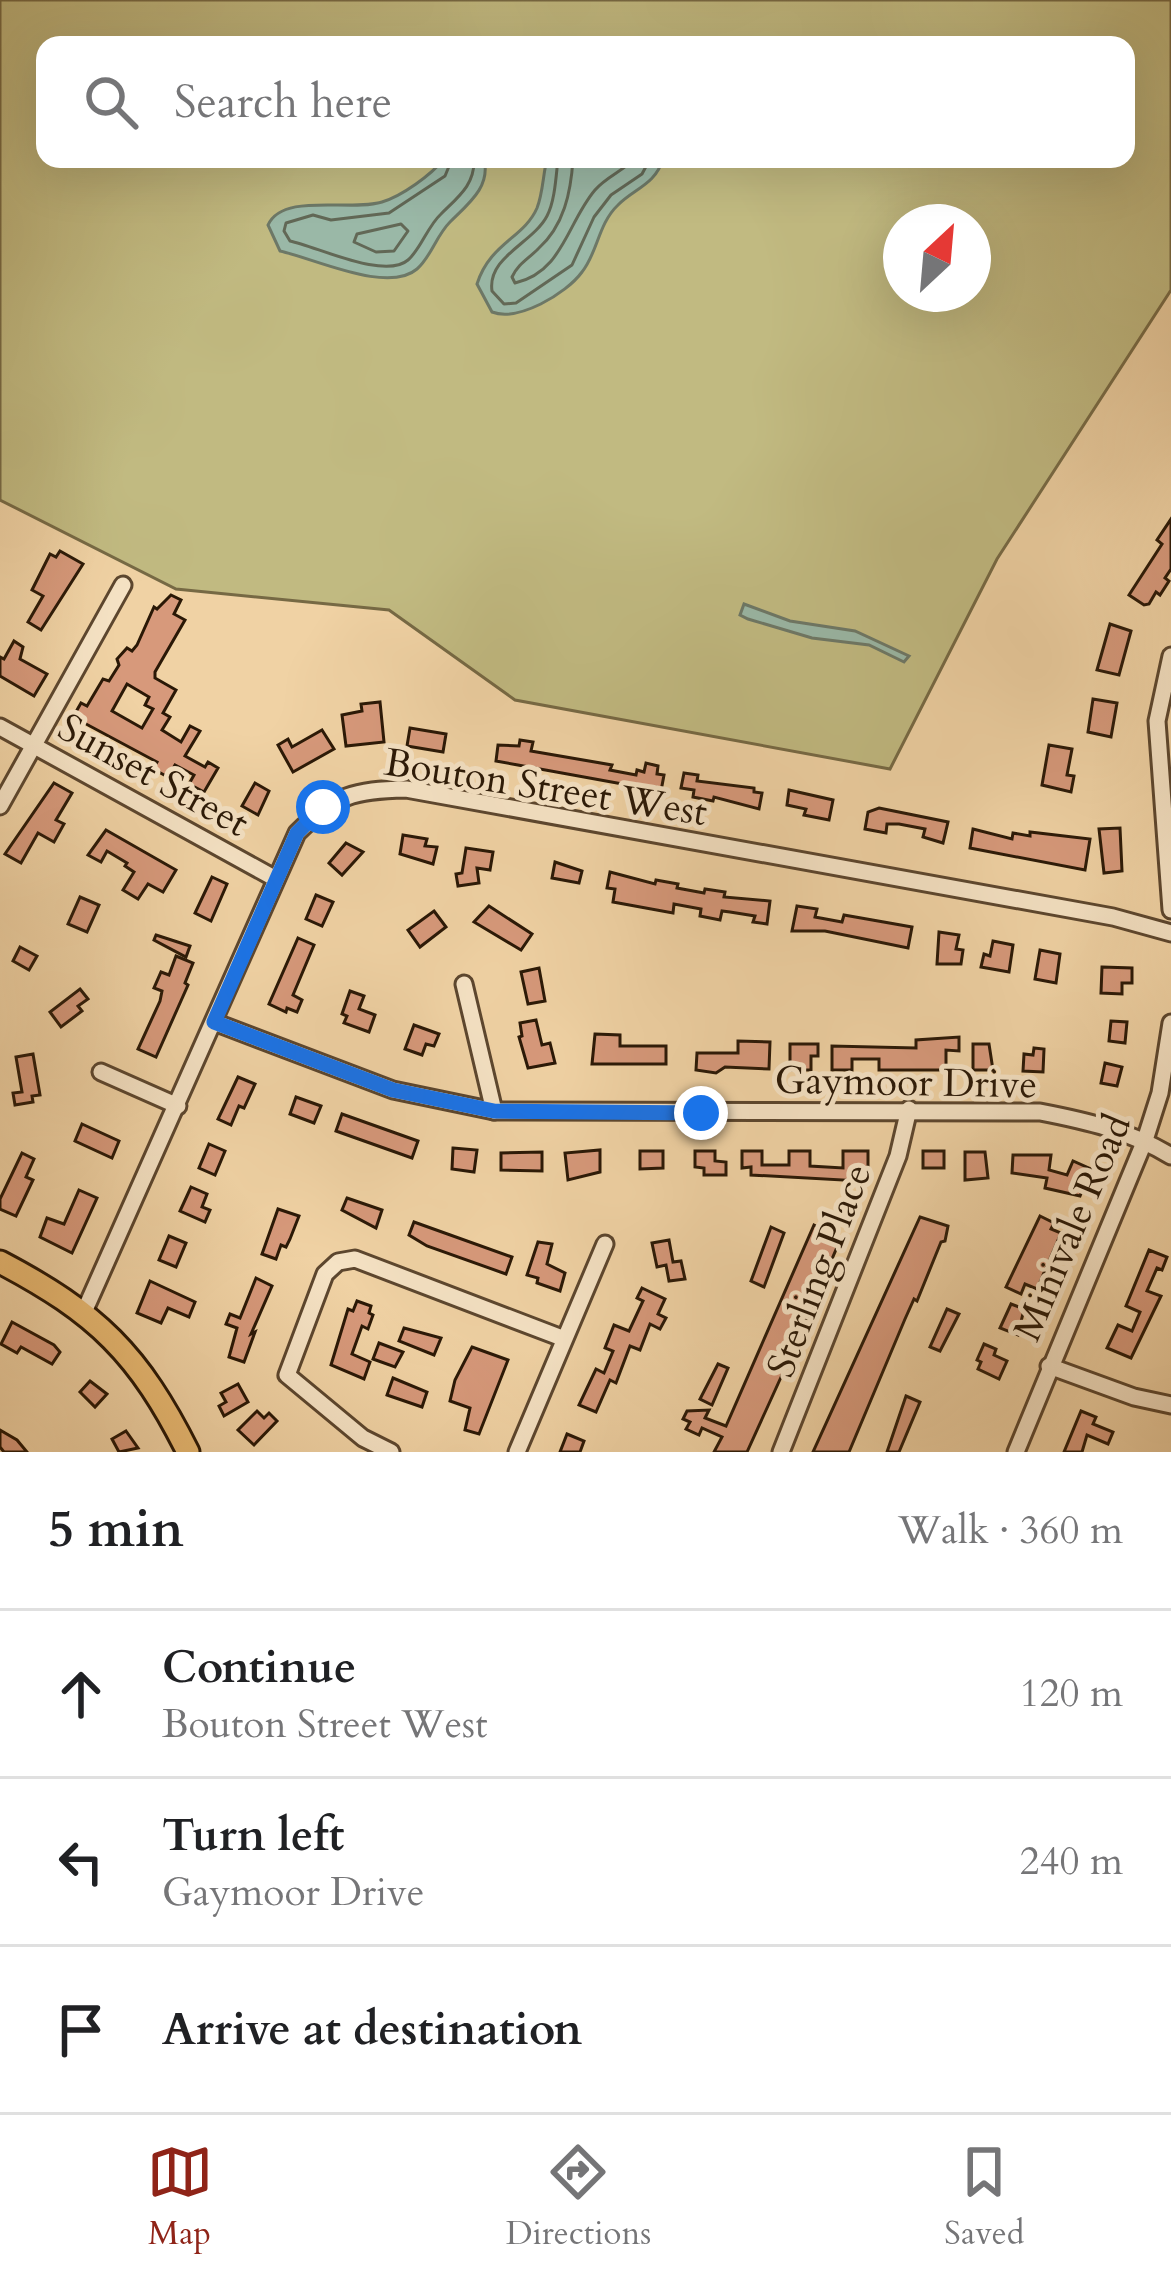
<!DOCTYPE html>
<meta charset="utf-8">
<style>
:root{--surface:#fff;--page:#f2f2f2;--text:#202124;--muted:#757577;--line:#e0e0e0;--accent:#8f2418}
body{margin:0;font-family:Cardo,serif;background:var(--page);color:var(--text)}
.compass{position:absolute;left:883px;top:204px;width:108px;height:108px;border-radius:50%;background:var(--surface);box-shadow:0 12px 48px #0002;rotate:26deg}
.stop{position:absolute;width:36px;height:36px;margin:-27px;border:9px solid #1a73e8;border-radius:50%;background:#fff}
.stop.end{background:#1a73e8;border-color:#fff;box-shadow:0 3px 12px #0008}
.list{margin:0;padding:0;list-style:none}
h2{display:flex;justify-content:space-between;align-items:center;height:156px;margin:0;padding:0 48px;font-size:51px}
h2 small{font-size:39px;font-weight:400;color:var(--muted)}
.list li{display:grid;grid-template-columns:78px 1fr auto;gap:36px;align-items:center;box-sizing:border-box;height:168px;padding:0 48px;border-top:3px solid var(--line)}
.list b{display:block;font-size:45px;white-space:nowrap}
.list p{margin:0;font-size:39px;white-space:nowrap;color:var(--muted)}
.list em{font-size:39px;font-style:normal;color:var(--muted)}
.icon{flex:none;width:66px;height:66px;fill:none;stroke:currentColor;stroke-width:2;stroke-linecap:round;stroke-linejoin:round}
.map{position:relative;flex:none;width:1171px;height:1452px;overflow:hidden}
.search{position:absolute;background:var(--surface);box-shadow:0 12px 48px #0002;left:36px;right:36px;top:36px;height:132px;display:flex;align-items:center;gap:30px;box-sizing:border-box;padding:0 42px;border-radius:24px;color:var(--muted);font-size:45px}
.sheet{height:660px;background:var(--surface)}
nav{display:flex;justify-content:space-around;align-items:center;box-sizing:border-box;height:168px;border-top:3px solid var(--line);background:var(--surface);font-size:33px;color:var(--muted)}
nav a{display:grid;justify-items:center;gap:6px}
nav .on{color:var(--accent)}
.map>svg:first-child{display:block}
.green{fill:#c1ba81;stroke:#766944;stroke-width:3;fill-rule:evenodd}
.water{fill:#9ab8a7;stroke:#6d7867;stroke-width:3}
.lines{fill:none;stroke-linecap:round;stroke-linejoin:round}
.shore{stroke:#626856;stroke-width:3}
.building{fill:#d7997b;stroke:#2a1806;stroke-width:3;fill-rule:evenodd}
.minor-casing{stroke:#5c462e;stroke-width:21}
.major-casing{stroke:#2a1806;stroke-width:27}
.minor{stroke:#f5e2c4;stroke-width:15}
.major{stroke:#e8b972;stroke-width:21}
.route{stroke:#1a73e8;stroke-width:15}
.labels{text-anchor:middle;stroke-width:10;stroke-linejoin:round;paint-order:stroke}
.street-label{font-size:39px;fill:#2a1806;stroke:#f5e2c4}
</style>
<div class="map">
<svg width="1171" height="1452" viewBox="0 0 1171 1452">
<rect width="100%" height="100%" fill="#f0d2a4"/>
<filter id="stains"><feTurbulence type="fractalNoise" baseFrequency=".00167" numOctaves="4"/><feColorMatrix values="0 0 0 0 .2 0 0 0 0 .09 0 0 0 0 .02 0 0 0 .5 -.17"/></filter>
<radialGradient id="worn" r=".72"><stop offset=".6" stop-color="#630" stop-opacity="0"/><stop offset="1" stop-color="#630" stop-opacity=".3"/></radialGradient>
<path class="green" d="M0,0H1171V290L997,559L890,769L515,700L389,610L176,589L0,500ZM45,45H1126V159H45ZM901,222H973V294H901Z"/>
<g class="water">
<path d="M444,159H484C491,187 468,204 450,222C436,236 431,257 417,269C388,294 316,259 280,251L268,225C283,192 350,212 382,202C402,196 431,175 444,159Z"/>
<path d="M547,159H663C655,185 635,188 618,205C598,224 598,252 582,272C566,294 518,322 492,312L477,284C490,243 524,238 537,208C543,193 543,174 547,159Z"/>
<path d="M744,604L790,621L855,631L909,656L904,662L869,645L812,638L748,619L740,615Z"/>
</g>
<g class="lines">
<g class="shore">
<path d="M452,159L445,176L389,213L331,220L313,215L286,223L284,231L290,241C318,247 385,280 408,260C421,249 427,227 441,214C458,197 475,185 474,159"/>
<path d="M558,159C556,176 555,201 547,216C533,243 487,257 492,291L504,304L516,303L572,265L594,217L611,195L642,174L650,159"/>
<path d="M573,159C571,192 564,226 538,249C528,259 518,264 512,277L515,283C563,272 567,223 595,190C606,177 623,171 634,159"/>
<path d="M401,224L408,231L394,251L376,252L354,242L357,234Z"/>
</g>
</g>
<g class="building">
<path d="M1171,519V569L1165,578L1169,581L1160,595L1156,592L1149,604L1144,605L1129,595L1162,544L1157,540Z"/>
<path d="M60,551L83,564L41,630L28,622L43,596L32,590L50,554L56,557Z"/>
<path d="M171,595L181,600L174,614L185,620L155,672V678L176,690L163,713L170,717L162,730L181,742L190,726L200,731L185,756L205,767L208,762L218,768L204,792L189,784L194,775L175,765L168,777L153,769L157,762L73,717L81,703L87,706L103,679L109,681L119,665L117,659L127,648L132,651L137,645L154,607L157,609ZM127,684L149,697L145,705L153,709L142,728L112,711Z"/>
<path d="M1110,624L1131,631L1119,675L1097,670Z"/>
<path d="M14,641L23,647L20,659L47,674L34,696L0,676V657L4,659Z"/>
<path d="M1093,699L1117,703L1111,737L1088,732Z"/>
<path d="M380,702L384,742L346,746L342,715L362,711L361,704Z"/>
<path d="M410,728L446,734L443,752L407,746Z"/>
<path d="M322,730L334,749L293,772L278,745L288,739L292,747Z"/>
<path d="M520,740L533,742L531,751L612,765L610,770L636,775L637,770L644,772L646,763L658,766L657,774L664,775L661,791L496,761L498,745L519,746Z"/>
<path d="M1049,745L1072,749L1067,775L1074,776L1071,792L1042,785Z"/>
<path d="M684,773L698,775L697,781L754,788V792L762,793L759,809L714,797L713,801L693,797L694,790L681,788Z"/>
<path d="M54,783L72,793L56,820L64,824L54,842L38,833L21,863L5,854Z"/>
<path d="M255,783L269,791L258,815L242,806Z"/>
<path d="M789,790L833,800L829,820L804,815L806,809L787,805Z"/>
<path d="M879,808L948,822L943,843L923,837L925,829L899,824H887L886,833L865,829L868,812Z"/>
<path d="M1120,828L1122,871L1104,873L1099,829Z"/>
<path d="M973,829L1012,839L1013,833L1030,836V832L1090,839L1085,870L970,848Z"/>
<path d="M106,830L176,870L163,892L148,884L138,899L123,890L134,872L125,866L127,863L107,851L101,862L88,855Z"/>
<path d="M403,835L427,839L425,846L437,847L433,864L400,854Z"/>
<path d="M346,843L363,852L342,875L329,863Z"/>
<path d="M466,848L493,852L490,870L477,868L479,883L458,886L456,874L462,873Z"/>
<path d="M555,862L582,871L579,883L552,878Z"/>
<path d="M610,872L655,884L656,880L678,884L677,888L704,893L705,889L725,892L724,897L770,901L767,924L753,922L755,916L730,912L722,911L720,920L700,916L701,909L674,904L673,913L613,902L615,889L607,888Z"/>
<path d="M212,877L227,884L211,921L195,913Z"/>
<path d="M316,895L333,902L322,926L306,919Z"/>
<path d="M80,897L99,905L87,932L68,924Z"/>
<path d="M489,906L532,934L521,950L474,922Z"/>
<path d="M797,906L817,909L815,917L842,922L844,915L912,927L908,948L825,931H792Z"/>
<path d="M434,911L446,927L420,947L408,930Z"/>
<path d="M939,932L959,935L956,949L963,950L961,964H937Z"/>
<path d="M156,935L190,946L186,957L154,940Z"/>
<path d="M298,938L314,945L293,995L302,1000L297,1012L287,1008L286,1012L269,1004Z"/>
<path d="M993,941L1013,945L1009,972L981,967L984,954L990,956Z"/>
<path d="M20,947L37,956L29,970L13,961Z"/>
<path d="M1040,950L1060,954L1056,983L1035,979Z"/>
<path d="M176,956L193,963L185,983L188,985L156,1057L138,1049L160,1001L162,991L154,988L161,972L169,975Z"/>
<path d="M1102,967L1132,968V983H1122V994L1101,993Z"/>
<path d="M539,968L545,1001L528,1004L521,972Z"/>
<path d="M80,989L88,999L78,1006L82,1011L61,1027L50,1012Z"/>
<path d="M350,991L364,996L359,1009L375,1015L369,1032L344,1023L347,1016L342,1014Z"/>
<path d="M536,1020L542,1045L550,1043L555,1063L528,1068L519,1037L522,1036L520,1023Z"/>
<path d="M1111,1021L1127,1022L1125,1043L1109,1041Z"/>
<path d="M414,1025L439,1034L434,1046L426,1044L422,1055L405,1049Z"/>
<path d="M595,1034L620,1035V1046H666V1064H592Z"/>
<path d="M959,1037V1051L946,1050V1070H879V1059H852V1070H832V1046L916,1048V1040Z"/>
<path d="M738,1041L770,1042L769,1069L725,1067L716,1073L696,1070L697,1053H738Z"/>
<path d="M790,1044H818V1056H811V1070H790Z"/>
<path d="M973,1044H989L993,1070H973Z"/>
<path d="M1034,1048L1044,1049L1043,1072L1023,1071L1024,1054L1033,1055Z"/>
<path d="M33,1054L40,1095L32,1096L33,1102L15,1105L13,1093L22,1092L16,1057Z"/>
<path d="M1105,1063L1122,1067L1117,1086L1101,1083Z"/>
<path d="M238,1077L255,1084L244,1108L239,1106L231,1125L218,1119Z"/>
<path d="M296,1097L321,1106L314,1123L290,1114Z"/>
<path d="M342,1114L418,1141L412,1158L336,1131Z"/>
<path d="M82,1124L119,1141L112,1158L75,1141Z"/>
<path d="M209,1144L225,1151L215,1175L199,1168Z"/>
<path d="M453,1148L477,1150L474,1172L452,1169Z"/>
<path d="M600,1150V1172L568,1180L565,1153Z"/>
<path d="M640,1151H663V1168L640,1169Z"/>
<path d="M695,1151H715V1161L726,1162V1175H704V1168L695,1167Z"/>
<path d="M742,1151H762V1165H789V1151H810V1166L843,1168V1151H868V1168H860V1181L751,1175V1167L742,1168Z"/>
<rect x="923" y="1151" width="21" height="17"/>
<path d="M542,1152V1171L501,1170V1153Z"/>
<path d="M965,1152H985L988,1178L965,1180Z"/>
<path d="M22,1153L34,1159L26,1177L33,1180L16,1216L0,1209V1199Z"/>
<path d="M1013,1155H1051L1049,1170L1067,1175L1073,1161L1091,1169L1080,1196L1045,1188L1047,1178L1012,1173Z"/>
<path d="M191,1187L207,1194L202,1207L210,1210L205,1222L180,1211Z"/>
<path d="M79,1190L97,1198L72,1253L40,1237L47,1218L64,1224Z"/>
<path d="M347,1198L382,1210L376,1228L342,1210Z"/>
<path d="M278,1209L299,1216L290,1239L286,1247L281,1245L276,1259L262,1254Z"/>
<path d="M1040,1216L1054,1223L1051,1229L1061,1233L1037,1289L1025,1284L1021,1294L1006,1287Z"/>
<path d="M920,1217L948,1226L945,1241L941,1242L917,1301L914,1299L905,1319L849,1452H813Z"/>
<path d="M414,1222L512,1257L506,1274L427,1246L409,1235Z"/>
<path d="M814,1225L841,1238L782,1375L747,1452H714L722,1437L702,1428L699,1435L686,1429L690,1422L683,1419L687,1411L709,1410L705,1418L726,1426Z"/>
<path d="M771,1227L784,1233L764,1287L751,1281Z"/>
<path d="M169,1236L186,1243L176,1267L159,1260Z"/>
<path d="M669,1240L673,1262L681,1261L685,1279L669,1281L666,1265L657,1267L652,1243Z"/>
<path d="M538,1242L552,1244L547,1264L565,1273L560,1291L537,1283L538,1278L527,1275Z"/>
<path d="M1149,1250L1167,1257L1162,1270L1157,1268L1147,1291L1161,1296L1131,1358L1107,1348L1118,1325L1132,1331L1140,1312L1126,1306Z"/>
<path d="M256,1278L272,1286L251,1334L255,1332L244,1362L229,1357L237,1328L226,1324L230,1314L240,1318Z"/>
<path d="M150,1281L195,1302L189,1317L168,1308L161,1323L137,1313Z"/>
<path d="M642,1288L665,1299L658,1314L666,1318L660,1329L650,1324L640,1350L630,1346L616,1383L610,1380L596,1412L579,1405L596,1369L604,1373L613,1351L605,1348L614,1325L629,1331L643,1301L637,1298Z"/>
<path d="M357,1301L371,1306L369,1313L373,1315L368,1329L362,1326L352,1354L370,1362L364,1379L331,1365L348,1309L353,1311Z"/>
<path d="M1011,1304L1024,1309L1018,1335L1000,1328Z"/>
<path d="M947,1309L959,1314L940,1351L930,1347Z"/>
<path d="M12,1322L54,1345L60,1352L52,1364L21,1347L17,1353L1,1344Z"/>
<path d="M404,1328L441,1338L434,1355L399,1341Z"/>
<path d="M379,1343L403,1352L395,1367L373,1359Z"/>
<path d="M984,1344L996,1349L994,1355L1007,1361L999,1379L978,1369L981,1362L977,1360Z"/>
<path d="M472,1347L508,1360L479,1434L465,1430L470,1408L450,1401L455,1380Z"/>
<path d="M718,1364L728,1368L712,1405L700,1399Z"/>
<path d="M393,1378L427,1392L422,1407L387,1395Z"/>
<path d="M90,1381L107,1394L95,1407L80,1392Z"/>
<path d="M238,1384L248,1402L224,1416L219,1406L226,1402L221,1393Z"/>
<path d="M906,1396L920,1402L899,1452H887Z"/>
<path d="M257,1411L264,1418L269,1413L277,1421L254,1445L238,1430Z"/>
<path d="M1081,1411L1096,1417L1093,1424L1113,1432L1108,1444L1087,1435L1082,1452H1064Z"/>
<path d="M0,1430L17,1440L27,1452H4L0,1447Z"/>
<path d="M126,1431L138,1448L119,1452L112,1439Z"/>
<path d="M567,1434L584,1441L580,1452H560Z"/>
</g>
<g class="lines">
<g class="minor-casing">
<g id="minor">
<path d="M1171,656L1157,721L1171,910"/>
<path d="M0,727L276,879"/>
<path d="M0,806L123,585"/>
<path d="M464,984L494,1111"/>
<path d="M214,1022L393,1090L494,1111L1040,1112C1087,1121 1130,1131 1171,1156"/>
<path d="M101,1072L178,1106"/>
<path d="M84,1312L297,833C335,795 354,790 406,789L1113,917L1171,933"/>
<path d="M1049,1366L1134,1397L1171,1405"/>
<path d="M391,1452L363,1438L287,1375L325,1274L338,1262L355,1259L562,1338"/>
<path d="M517,1452L605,1244"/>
<path d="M781,1452L898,1156L909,1109"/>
<path d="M1016,1452L1145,1140L1160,1093L1171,1023"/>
</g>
</g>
<g class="major-casing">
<path id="major" d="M0,1262C97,1313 139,1354 188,1452"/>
</g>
<use href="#minor" class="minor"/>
<use href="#major" class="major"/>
</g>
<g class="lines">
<path class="route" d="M323,807L297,833L214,1022L393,1090L494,1111L701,1113"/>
</g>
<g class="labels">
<g class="street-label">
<text transform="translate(154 774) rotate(29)" y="14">Sunset Street</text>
<text transform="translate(546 786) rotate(9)" y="14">Bouton Street West</text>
<text transform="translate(906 1081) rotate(1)" y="14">Gaymoor Drive</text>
<text transform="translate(1071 1227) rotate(-67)" y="14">Minivale Road</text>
<text transform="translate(818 1270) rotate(-69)" y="14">Sterling Place</text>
</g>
</g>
<rect width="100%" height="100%" filter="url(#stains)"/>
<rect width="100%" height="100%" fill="url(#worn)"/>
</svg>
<svg class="compass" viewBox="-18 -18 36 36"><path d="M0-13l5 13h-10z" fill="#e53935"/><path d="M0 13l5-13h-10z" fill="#757577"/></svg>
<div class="stop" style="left:323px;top:807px"></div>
<div class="stop end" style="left:701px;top:1113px"></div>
<div class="search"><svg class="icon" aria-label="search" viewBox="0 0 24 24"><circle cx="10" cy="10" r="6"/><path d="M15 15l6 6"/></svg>Search here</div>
</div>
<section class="sheet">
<h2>5 min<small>Walk · 360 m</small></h2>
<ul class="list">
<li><svg class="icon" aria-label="ahead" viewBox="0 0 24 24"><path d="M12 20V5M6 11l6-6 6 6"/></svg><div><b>Continue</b><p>Bouton Street West</p></div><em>120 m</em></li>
<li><svg class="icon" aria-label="left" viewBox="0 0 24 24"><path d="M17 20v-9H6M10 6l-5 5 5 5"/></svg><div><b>Turn left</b><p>Gaymoor Drive</p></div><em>240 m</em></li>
<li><svg class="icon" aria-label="arrive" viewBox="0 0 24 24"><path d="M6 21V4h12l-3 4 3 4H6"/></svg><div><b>Arrive at destination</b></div></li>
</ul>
</section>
<nav>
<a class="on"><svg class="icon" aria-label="map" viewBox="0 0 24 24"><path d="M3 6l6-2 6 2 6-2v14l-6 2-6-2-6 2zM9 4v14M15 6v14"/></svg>Map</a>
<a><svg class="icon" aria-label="directions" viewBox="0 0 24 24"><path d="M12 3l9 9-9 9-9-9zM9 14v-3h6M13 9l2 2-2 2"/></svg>Directions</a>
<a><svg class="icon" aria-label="saved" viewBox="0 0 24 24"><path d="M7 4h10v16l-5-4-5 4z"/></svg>Saved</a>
</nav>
